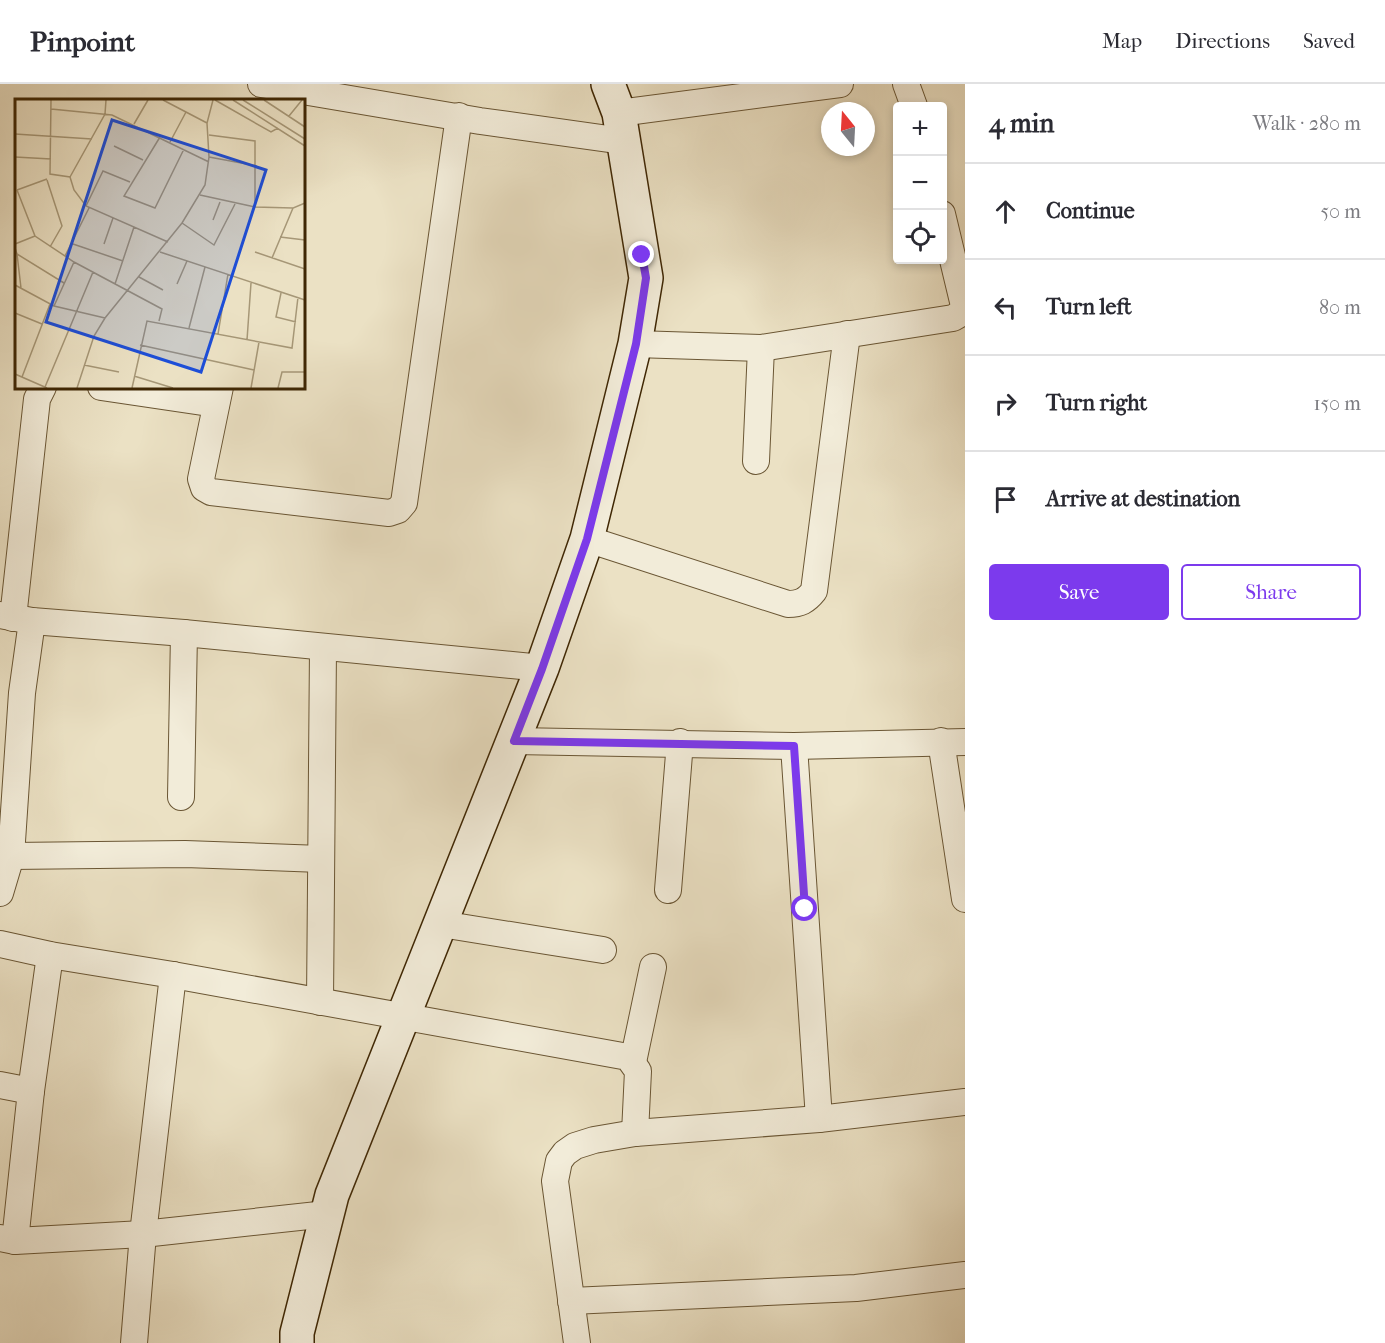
<!DOCTYPE html>
<meta charset="utf-8">
<style>
:root{--surface:#fff;--page:#f2f2f3;--text:#2b2b33;--muted:#7c7c81;--line:#e1e1e2;--accent:#7c3aed}
body{margin:0;font-family:"IM FELL French Canon",serif;background:var(--page);color:var(--text)}
.controls{position:absolute;right:18px;top:18px;display:grid;overflow:hidden;border-radius:6px;box-shadow:0 3px 9px #0003}
.controls button{width:54px;height:54px;display:grid;place-items:center;padding:0;border:0;border-bottom:2px solid var(--line);background:var(--surface);color:var(--text);font:30px sans-serif}
.compass{position:absolute;left:821px;top:18px;width:54px;height:54px;border-radius:50%;background:var(--surface);box-shadow:0 3px 9px #0003;rotate:342deg}
.stop{position:absolute;width:18px;height:18px;margin:-14px;border:4px solid #7c3aed;border-radius:50%;background:#fff}
.stop.end{background:#7c3aed;border-color:#fff;box-shadow:0 2px 6px #0008}
.list{margin:0;padding:0;list-style:none}
h2{display:flex;justify-content:space-between;align-items:center;height:78px;margin:0;padding:0 24px;font-size:26px}
h2 small{font-size:20px;font-weight:400;color:var(--muted)}
.list li{display:grid;grid-template-columns:39px 1fr auto;gap:18px;align-items:center;box-sizing:border-box;height:96px;padding:0 24px;border-top:2px solid var(--line)}
.list b{display:block;font-size:22px;white-space:nowrap}
.list em{font-size:20px;font-style:normal;color:var(--muted)}
.actions{display:flex;gap:12px;padding:18px 24px}
.actions a{flex:1;padding:14px 0;border:2px solid var(--accent);border-radius:6px;text-align:center;font-size:21px;color:var(--accent)}
.actions .main{background:var(--accent);color:#fff}
.icon{flex:none;width:33px;height:33px;fill:none;stroke:currentColor;stroke-width:2;stroke-linecap:round;stroke-linejoin:round}
.map{position:relative;flex:none;width:965px;height:1259px;overflow:hidden}
header{display:flex;align-items:center;gap:36px;box-sizing:border-box;height:84px;padding:0 30px;background:var(--surface);border-bottom:2px solid var(--line)}
header strong{font-size:28px}
nav{display:flex;gap:33px;margin-inline-start:auto;font-size:21px}
main{display:flex}
aside{flex:1;background:var(--surface)}
.map>svg:first-child{display:block}
.lines{fill:none;stroke-linecap:round;stroke-linejoin:round}
.street-casing{stroke:#6a5634;stroke-width:28}
.secondary-casing{stroke:#3f2704;stroke-width:36}
.street{stroke:#f2ecd9;stroke-width:26}
.secondary{stroke:#f2ecd9;stroke-width:33}
.route{stroke:#7c3aed;stroke-width:8}
.inset-road{fill:none;stroke:#a69777;stroke-width:1.5}
.view{fill:#1d4ed8;fill-opacity:0.15;stroke:#1d4ed8;stroke-width:3}
.inset-edge{fill:none;stroke:#3f2704;stroke-width:3}
</style>
<header>
<strong>Pinpoint</strong>
<nav><a>Map</a><a>Directions</a><a>Saved</a></nav>
</header>
<main>
<div class="map">
<svg width="965" height="1259" viewBox="0 0 965 1259">
<rect width="100%" height="100%" fill="#ebe1c4"/>
<filter id="stains"><feTurbulence type="fractalNoise" baseFrequency=".00333" numOctaves="4"/><feColorMatrix values="0 0 0 0 .2 0 0 0 0 .09 0 0 0 0 .02 0 0 0 .5 -.17"/></filter>
<radialGradient id="worn" r=".72"><stop offset=".6" stop-color="#630" stop-opacity="0"/><stop offset="1" stop-color="#630" stop-opacity=".3"/></radialGradient>
<g class="lines">
<g class="street-casing">
<g id="street">
<path d="M261,0L480,37L623,57"/>
<path d="M906,0L914,22"/>
<path d="M619,29L840,0"/>
<path d="M942,130L965,226"/>
<path d="M635,260L761,264L953,234L965,227"/>
<path d="M101,303L216,320"/>
<path d="M220,303L201,395L204,404L211,408L389,429L398,426L404,419L459,32"/>
<path d="M756,377L761,264"/>
<path d="M587,455L788,520C800,520 806,517 814,507L847,250"/>
<path d="M0,531L32,537L184,549L542,584"/>
<path d="M13,534L37,315L43,303"/>
<path d="M514,657L794,662L965,658"/>
<path d="M941,657L965,815"/>
<path d="M794,662L819,1035"/>
<path d="M181,713L184,549"/>
<path d="M11,772L185,770L321,775"/>
<path d="M668,806L680,658"/>
<path d="M0,809L11,772L22,609L32,537"/>
<path d="M441,840L603,866"/>
<path d="M0,860L50,871L173,891L628,973L638,987L635,1049"/>
<path d="M320,918L323,564"/>
<path d="M633,978L653,883"/>
<path d="M0,1001L31,1007"/>
<path d="M0,1154L15,1157L143,1150L327,1130"/>
<path d="M15,1157L31,1007L50,871"/>
<path d="M571,1217L856,1204L965,1191"/>
<path d="M134,1259L143,1150L173,891"/>
<path d="M577,1259L555,1097L559,1077L565,1069L575,1062L594,1056L635,1049L819,1035L965,1018"/>
</g>
</g>
<g class="secondary-casing">
<path id="secondary" d="M297,1259V1249L332,1111L542,584L587,455L635,260L646,194L619,29L608,0"/>
</g>
<use href="#street" class="street"/>
<use href="#secondary" class="secondary"/>
</g>
<g class="lines">
<path class="route" d="M642,171L646,194L636,260L587,455L542,585L514,657L794,662L805,825"/>
</g>
<g transform="translate(15 15)">
<rect width="290" height="290" fill="#ebe1c4"/>
<path class="inset-road" d="M36,1L35,75L55,78L59,91L71,107L153,143M148,1L192,24M200,1L256,33L263,29M218,1L290,47M228,1L290,40M249,1L290,28M36,10L97,16L194,63M274,17L287,1M119,25L133,1M0,35L77,40M194,36L240,42V108L278,109M145,38L109,97L140,109L169,50M155,43L171,13M99,47L128,61M0,58L36,60M194,58L242,67M55,78L90,15L91,1M32,81L47,127L35,148M2,91L20,137L59,163L147,210L144,222M2,91L32,80M185,96L240,108M71,107L88,72L115,83M198,121L205,103M167,124L199,146L220,105M265,138L290,141M0,145L20,137M58,145L108,162M89,145L98,119M0,149L2,155L49,184M145,153L290,201M240,153L290,170M2,155L6,189M50,157L74,109M257,159L278,109L290,104M124,178L148,191M100,185L119,128M162,185L172,162M0,186L39,207L90,219M266,194L261,218L281,223M39,207L59,163M0,214L27,225M174,229L190,168M203,235L213,175M232,241L236,184M125,246L239,271M69,266L104,273M0,275L32,289M119,277L158,289M7,278L35,205M30,288L78,173M62,289L79,237L90,219L167,124L190,86L194,58L192,24L198,1M117,289L132,222L277,249L283,198M236,289L244,243M263,289L267,273H290"/>
<path class="view" d="M97,21L251,71L186,273L31,223Z"/>
<rect width="290" height="290" class="inset-edge"/>
</g>
<rect width="100%" height="100%" filter="url(#stains)"/>
<rect width="100%" height="100%" fill="url(#worn)"/>
</svg>
<div class="controls">
<button>+</button>
<button>−</button>
<button><svg class="icon" aria-label="locate" viewBox="0 0 24 24"><circle cx="12" cy="12" r="6"/><path d="M12 2v4M12 18v4M2 12h4M18 12h4"/></svg></button>
</div>
<svg class="compass" viewBox="-18 -18 36 36"><path d="M0-13l5 13h-10z" fill="#e53935"/><path d="M0 13l5-13h-10z" fill="#7c7c81"/></svg>
<div class="stop" style="left:805px;top:825px"></div>
<div class="stop end" style="left:642px;top:171px"></div>
</div>
<aside>
<h2>4 min<small>Walk · 280 m</small></h2>
<ul class="list">
<li><svg class="icon" aria-label="ahead" viewBox="0 0 24 24"><path d="M12 20V5M6 11l6-6 6 6"/></svg><div><b>Continue</b></div><em>50 m</em></li>
<li><svg class="icon" aria-label="left" viewBox="0 0 24 24"><path d="M17 20v-9H6M10 6l-5 5 5 5"/></svg><div><b>Turn left</b></div><em>80 m</em></li>
<li><svg class="icon" aria-label="right" viewBox="0 0 24 24"><path d="M7 20v-9h11M14 6l5 5-5 5"/></svg><div><b>Turn right</b></div><em>150 m</em></li>
<li><svg class="icon" aria-label="arrive" viewBox="0 0 24 24"><path d="M6 21V4h12l-3 4 3 4H6"/></svg><div><b>Arrive at destination</b></div></li>
</ul>
<div class="actions"><a class="main">Save</a><a>Share</a></div>
</aside>
</main>
